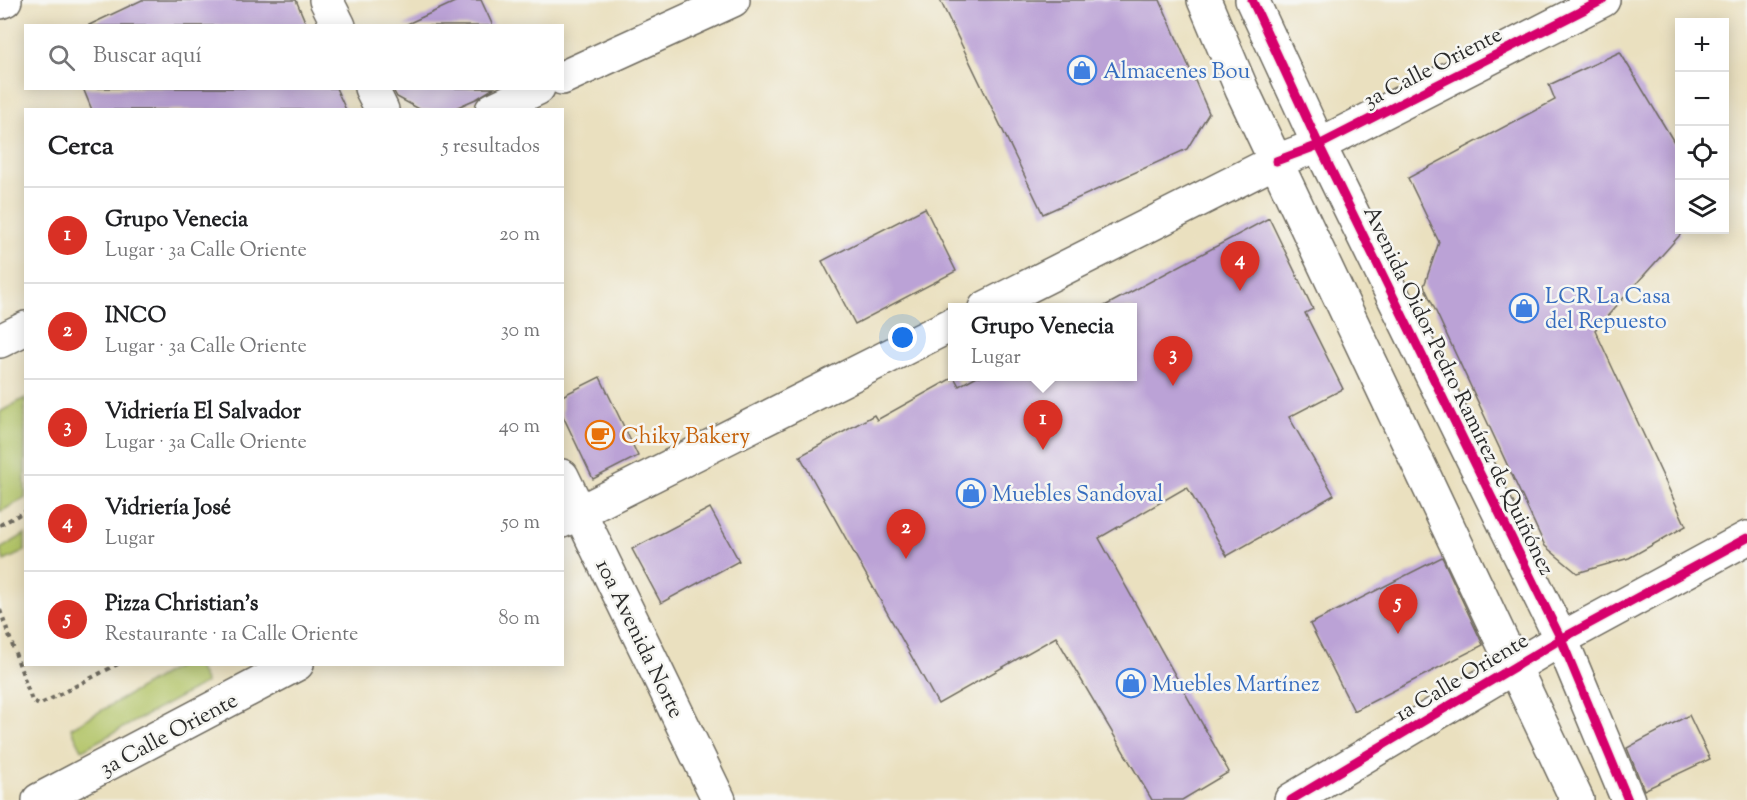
<!DOCTYPE html>
<html lang="es">
<meta charset="utf-8">
<style>
:root{--surface:#fff;--page:#f6f6f6;--text:#202124;--muted:#757577;--line:#e0e0e0;--accent:#d93025}
body{margin:0;font-family:"Sorts Mill Goudy",serif;background:var(--page);color:var(--text)}
.controls{position:absolute;right:18px;top:18px;display:grid;overflow:hidden;border-radius:0px;box-shadow:0 3px 15px #0003}
.controls button{width:54px;height:54px;display:grid;place-items:center;padding:0;border:0;border-bottom:2px solid var(--line);background:var(--surface);color:var(--text);font:30px sans-serif}
.you{position:absolute;left:903px;top:338px;width:21px;height:21px;margin:-15px;border:4px solid #fff;border-radius:50%;background:#1a73e8;box-shadow:0 0 0 9px #1a73e833}
.badge{display:grid;place-items:center;width:39px;height:39px;border-radius:50%;background:var(--accent);color:#fff;font-size:20px;font-weight:700}
.pin{position:absolute;translate:-50% -50px;filter:drop-shadow(0 2px 3px #0008)}
.pin::after{content:'';position:absolute;top:32px;width:21px;height:18px;background:inherit;clip-path:polygon(0 0,100% 0,50% 100%)}
.popup{position:absolute;left:948px;top:303px;width:189px;height:78px;box-sizing:border-box;display:grid;place-content:center;border-radius:0px;background:var(--surface);filter:drop-shadow(0 2px 4px #0005);font-size:20px;white-space:nowrap;color:var(--muted)}
.popup b{font-size:22px;color:var(--text)}
.popup::after{content:'';position:absolute;left:50%;top:100%;margin-left:-12px;border:12px solid transparent;border-top-color:var(--surface)}
.list{margin:0;padding:0;list-style:none}
h2{display:flex;justify-content:space-between;align-items:center;height:78px;margin:0;padding:0 24px;font-size:26px}
h2 small{font-size:20px;font-weight:400;color:var(--muted)}
.list li{display:grid;grid-template-columns:39px 1fr auto;gap:18px;align-items:center;box-sizing:border-box;height:96px;padding:0 24px;border-top:2px solid var(--line)}
.list b{display:block;font-size:22px;white-space:nowrap}
.list p{margin:0;font-size:20px;white-space:nowrap;color:var(--muted)}
.list em{font-size:20px;font-style:normal;color:var(--muted)}
.icon{flex:none;width:33px;height:33px;fill:none;stroke:currentColor;stroke-width:2;stroke-linecap:round;stroke-linejoin:round}
.map{position:relative;flex:none;width:1747px;height:800px;overflow:hidden}
.search{position:absolute;background:var(--surface);box-shadow:0 3px 15px #0003;left:24px;top:24px;width:540px;height:66px;display:flex;align-items:center;gap:15px;box-sizing:border-box;padding:0 21px;border-radius:0px;color:var(--muted);font-size:22px}
.panel{position:absolute;background:var(--surface);box-shadow:0 3px 15px #0003;left:24px;top:108px;width:540px;height:558px;border-radius:0px}
.map>svg:first-child{display:block}
.green{fill:#b2c467;stroke:#6e7849;stroke-width:1.5}
.building{fill:#bba2d6}
.lines{fill:none;stroke-linecap:round;stroke-linejoin:round}
.minor-casing{stroke:#6e6a5f;stroke-width:36}
.major-casing{stroke:#6e6a5f;stroke-width:36}
.path{stroke:#6e6a5f;stroke-width:4;stroke-dasharray:4.5 4.5;stroke-linecap:butt}
.minor{stroke:#fff;stroke-width:33}
.major{stroke:#fff;stroke-width:33}
.cycleway-casing{stroke:#f6f6f2;stroke-width:13}
.cycleway{stroke:#d6006c;stroke-width:9}
.labels{text-anchor:middle;stroke-width:5;stroke-linejoin:round;paint-order:stroke}
.street-label{font-size:22px;fill:#2b2b2b;stroke:#f6f6f2}
.shop-label{font-size:22px;fill:#366cbe;stroke:#f6f6f2;text-anchor:start}
.food-label{font-size:22px;fill:#c56008;stroke:#f6f6f2;text-anchor:start}
</style>
<div class="map">
<svg width="1747" height="800" viewBox="0 0 1747 800">
<rect width="100%" height="100%" fill="#f6f6f2"/>
<filter id="ink" filterUnits="userSpaceOnUse"><feTurbulence type="fractalNoise" baseFrequency=".0167" numOctaves="2"/><feDisplacementMap in="SourceGraphic" scale="12" xChannelSelector="R" yChannelSelector="G"/><feConvolveMatrix kernelMatrix="1 2 1 2 8 2 1 2 1" color-interpolation-filters="sRGB"/></filter>
<filter id="wash" filterUnits="userSpaceOnUse"><feTurbulence type="fractalNoise" baseFrequency=".008" numOctaves="4" result="noise"/><feDisplacementMap in="SourceGraphic" scale="24" xChannelSelector="R" yChannelSelector="G"/><feGaussianBlur stdDeviation="1.35" result="paint"/><feColorMatrix in="noise" values="0 0 0 0 0 0 0 0 0 0 0 0 0 0 0 0 0 1.4 0 .05"/><feComposite in="paint" operator="in"/></filter>
<g filter="url(#wash)">
<rect width="100%" height="100%" fill="#eae0bf"/>
<g class="green">
<path d="M25,398V498L0,512V412Z"/>
<path d="M25,534V551L4,561L0,549Z"/>
<path d="M182,664L197,665L206,683L82,750L71,728Z"/>
</g>
<g id="blocks">
<g class="building">
<path d="M142,0H296L307,26H87Z"/>
<path d="M459,0H481L493,26H403Z"/>
<path d="M940,0H1160L1209,113L1187,149L1043,214Z"/>
<path d="M1620,52L1680,152V235L1595,330L1686,526L1629,558L1577,573L1545,546L1424,286L1439,242L1408,178L1555,100L1549,85Z"/>
<path d="M83,88H336L346,110H92Z"/>
<path d="M392,88H494L478,98L451,110H421L397,97Z"/>
<path d="M925,208L956,271L855,324L822,261Z"/>
<path d="M1269,218L1313,309L1305,313L1343,389L1289,417L1334,495L1227,556L1187,487L1099,538L1229,772L1182,800H1152L1056,637L938,704L800,456L874,415L877,420L954,377L959,386L977,376H1133V308H1101Z"/>
<path d="M600,377L638,456L593,479L562,414V396Z"/>
<path d="M710,508L739,561L661,603L632,549Z"/>
<path d="M1442,557L1483,645L1354,711L1310,624Z"/>
<path d="M1689,715L1710,759L1644,790L1627,748Z"/>
</g>
</g>
</g>
<g filter="url(#ink)">
<use href="#blocks" fill-opacity="0" stroke="#6e6a5f" stroke-width="1.5"/>
<g class="lines">
<g class="minor-casing">
<g id="minor">
<path d="M326,0L339,26"/>
<path d="M0,2L5,0"/>
<path d="M562,78L733,0"/>
<path d="M371,88L382,110"/>
<path d="M492,110L538,88"/>
<path d="M1276,161L1319,145L1603,0"/>
<path d="M0,341L26,328"/>
<path d="M562,476L719,800"/>
<path d="M1291,800L1561,639L1747,538"/>
</g>
</g>
<g class="major-casing">
<g id="major">
<path d="M1204,0L1242,90L1577,800"/>
<path d="M1252,0L1319,145L1561,639L1628,800"/>
<path d="M985,308L1276,161"/>
<path d="M562,521L953,324"/>
<path d="M39,800L297,664"/>
</g>
</g>
<g class="path">
<path d="M0,525L26,511"/>
<path d="M0,610L32,701L39,705L118,664"/>
</g>
<use href="#minor" class="minor"/>
<use href="#major" class="major"/>
<g class="cycleway-casing">
<g id="cycleway">
<path d="M1252,0L1319,145L1561,639L1628,800"/>
<path d="M1276,161L1319,145L1603,0"/>
<path d="M1291,800L1561,639L1747,538"/>
</g>
</g>
<use href="#cycleway" class="cycleway"/>
</g>
</g>
<defs>
<g id="shop-ring" transform="scale(1.5)"><circle r="9.5" fill="#f6f6f2" stroke="#3f7fe0" stroke-width="1.5"/><path d="M-5-2.5h2.3a2.7 3.5 0 0 1 5.4 0H5L5.5 6h-11ZM-1.5-2.5h3a1.5 2.3 0 0 0-3 0Z" fill="#3f7fe0"/></g>
<g id="cafe-ring" transform="scale(1.5)"><circle r="9.5" fill="#f6f6f2" stroke="#e8710a" stroke-width="1.5"/><path d="M-5.5-4.5H6V0H3Q3 3.5 0 3.5H-2.5Q-5.5 3.5-5.5 0ZM3-3.2v2h1.7v-2ZM-6 4.5H4V6H-6Z" fill="#e8710a"/></g>
</defs>
<g fill-rule="evenodd">
<use href="#shop-ring" x="1082" y="70"/>
<use href="#shop-ring" x="1524" y="308"/>
<use href="#cafe-ring" x="600" y="435"/>
<use href="#shop-ring" x="971" y="493"/>
<use href="#shop-ring" x="1131" y="683"/>
</g>
<g class="labels">
<g class="street-label">
<text transform="translate(1432 66) rotate(-27)" y="8">3a Calle Oriente</text>
<text transform="translate(1460 390) rotate(64)" y="8">Avenida Oidor Pedro Ramírez de Quiñónez</text>
<text transform="translate(641 638) rotate(64)" y="8">10a Avenida Norte</text>
<text transform="translate(1461 676) rotate(-31)" y="8">1a Calle Oriente</text>
<text transform="translate(168 733) rotate(-28)" y="8">3a Calle Oriente</text>
</g>
<g class="shop-label">
<text x="1103" y="78">Almacenes Bou</text>
<text x="1545" y="303">LCR La Casa<tspan x="1545" dy="25">del Repuesto</tspan></text>
<text x="992" y="501">Muebles Sandoval</text>
<text x="1152" y="691">Muebles Martínez</text>
</g>
<g class="food-label">
<text x="621" y="443">Chiky Bakery</text>
</g>
</g>
</svg>
<div class="controls">
<button>+</button>
<button>−</button>
<button><svg class="icon" aria-label="locate" viewBox="0 0 24 24"><circle cx="12" cy="12" r="6"/><path d="M12 2v4M12 18v4M2 12h4M18 12h4"/></svg></button>
<button><svg class="icon" aria-label="layers" viewBox="0 0 24 24"><path d="M12 4l9 5-9 5-9-5zM3 14l9 5 9-5"/></svg></button>
</div>
<div class="you"></div>
<div class="pin badge" style="left:1043px;top:450px">1</div>
<div class="popup"><b>Grupo Venecia</b>Lugar</div>
<div class="pin badge" style="left:906px;top:559px">2</div>
<div class="pin badge" style="left:1173px;top:386px">3</div>
<div class="pin badge" style="left:1240px;top:291px">4</div>
<div class="pin badge" style="left:1398px;top:634px">5</div>
<div class="search"><svg class="icon" aria-label="search" viewBox="0 0 24 24"><circle cx="10" cy="10" r="6"/><path d="M15 15l6 6"/></svg>Buscar aquí</div>
<section class="panel">
<h2>Cerca<small>5 resultados</small></h2>
<ul class="list">
<li><span class="badge">1</span><div><b>Grupo Venecia</b><p>Lugar · 3a Calle Oriente</p></div><em>20 m</em></li>
<li><span class="badge">2</span><div><b>INCO</b><p>Lugar · 3a Calle Oriente</p></div><em>30 m</em></li>
<li><span class="badge">3</span><div><b>Vidriería El Salvador</b><p>Lugar · 3a Calle Oriente</p></div><em>40 m</em></li>
<li><span class="badge">4</span><div><b>Vidriería José</b><p>Lugar</p></div><em>50 m</em></li>
<li><span class="badge">5</span><div><b>Pizza Christian's</b><p>Restaurante · 1a Calle Oriente</p></div><em>80 m</em></li>
</ul>
</section>
</div>
